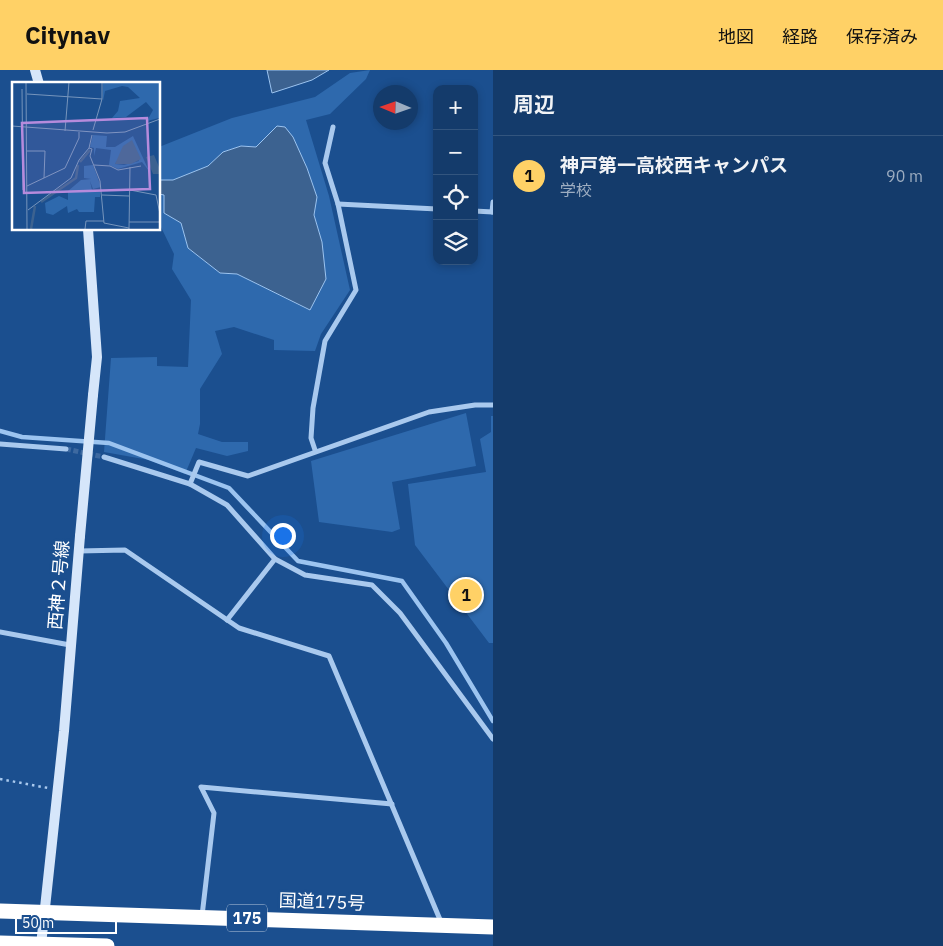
<!DOCTYPE html>
<html lang="ja">
<meta charset="utf-8">
<style>
:root{--surface:#143b6b;--page:#214673;--text:#f1f3f6;--muted:#9dadc1;--line:#33557e;--accent:#ffd166}
body{margin:0;font-family:"IBM Plex Sans","Noto Sans JP",sans-serif;background:var(--page);color:var(--text)}
.controls{position:absolute;right:15px;top:15px;display:grid;overflow:hidden;border-radius:10px;box-shadow:0 2px 8px #0003}
.controls button{width:45px;height:45px;display:grid;place-items:center;padding:0;border:0;border-bottom:1px solid var(--line);background:var(--surface);color:var(--text);font:25px sans-serif}
.compass{position:absolute;left:373px;top:15px;width:45px;height:45px;border-radius:50%;background:var(--surface);box-shadow:0 2px 8px #0003;rotate:272deg}
.scale{position:absolute;left:15px;bottom:12px;width:102px;box-sizing:border-box;padding-left:5px;border:2px solid #fff;border-top:0;font-size:14px;line-height:18px;white-space:nowrap;color:#fff;-webkit-text-stroke:4px #1b4f8f;paint-order:stroke}
.you{position:absolute;left:282px;top:465px;width:18px;height:18px;margin:-12px;border:4px solid #fff;border-radius:50%;background:#1a73e8;box-shadow:0 0 0 8px #1a73e833}
.badge{display:grid;place-items:center;width:32px;height:32px;border-radius:50%;background:var(--accent);color:#111;font-size:16px;font-weight:700}
.pin{position:absolute;translate:-50% -50%;border:2px solid #fff;box-shadow:0 1px 5px #0006}
.list{margin:0;padding:0;list-style:none}
h2{display:flex;justify-content:space-between;align-items:center;height:65px;margin:0;padding:0 20px;font-size:21px}
h2 small{font-size:16px;font-weight:400;color:var(--muted)}
.list li{display:grid;grid-template-columns:32px 1fr auto;gap:15px;align-items:center;box-sizing:border-box;height:80px;padding:0 20px;border-top:1px solid var(--line)}
.list b{display:block;font-size:19px;white-space:nowrap}
.list p{margin:0;font-size:16px;white-space:nowrap;color:var(--muted)}
.list em{font-size:16px;font-style:normal;color:var(--muted)}
.icon{flex:none;width:28px;height:28px;fill:none;stroke:currentColor;stroke-width:2;stroke-linecap:round;stroke-linejoin:round}
.map{position:relative;flex:none;width:493px;height:876px;overflow:hidden}
header{display:flex;align-items:center;gap:30px;box-sizing:border-box;height:70px;padding:0 25px;background:var(--accent);color:#111}
header strong{font-size:24px}
nav{display:flex;gap:28px;margin-inline-start:auto;font-size:18px}
main{display:flex}
aside{flex:1;background:var(--surface)}
.map>svg:first-child{display:block}
.green{fill:#2e69ad}
.water{fill:#3c6290;stroke:#9cc4f0}
.lines{fill:none;stroke-linecap:round;stroke-linejoin:round}
.stream{stroke:#9cc4f0;stroke-width:4.5}
.street-tunnel{stroke:#3d69a0;stroke-width:5;stroke-dasharray:5 2.5;stroke-linecap:butt}
.path{stroke:#a9c9ee;stroke-width:2.5;stroke-dasharray:2.5 4;stroke-linecap:butt}
.street{stroke:#a9c9ee;stroke-width:5}
.secondary{stroke:#d6e6fa;stroke-width:10}
.highway{stroke:#fff;stroke-width:15}
.secondary-bridge{stroke:#d6e6fa;stroke-width:10}
.labels{text-anchor:middle;stroke-width:5;stroke-linejoin:round;paint-order:stroke}
.shield{fill:#1b4f8f;stroke:#bbcadd;stroke-width:1}
.shield-label{font-size:16px;font-weight:bold;fill:#fff}
.street-label{font-size:18px;fill:#fff;stroke:#1b4f8f}
.inset-river{fill:none;stroke:#3c6290;stroke-width:2.5}
.inset-road{fill:none;stroke:#7695bc;stroke-width:1}
.view{fill:#b68bdc;fill-opacity:0.15;stroke:#b68bdc;stroke-width:2.5}
.inset-edge{fill:none;stroke:#fff;stroke-width:2.5}
</style>
<header>
<strong>Citynav</strong>
<nav><a>地図</a><a>経路</a><a>保存済み</a></nav>
</header>
<main>
<div class="map">
<svg width="493" height="876" viewBox="0 0 493 876">
<rect width="100%" height="100%" fill="#1b4f8f"/>
<g class="green">
<path d="M370,0L366,9L330,44L306,50L329,126L350,220L321,264L315,281L274,280V270L234,257L215,261L222,284L200,319V354L198,364L222,372H248V381L227,386L196,378L185,404L149,390L104,382L111,288L157,287V296L188,297L191,230L172,199L174,184L159,153V124L164,125V143L181,153L188,178L220,203L237,204L309,240L322,172L314,145L317,127L307,98L269,64L256,77L241,76L223,82L208,96L173,110H159V77L232,48L315,27L350,3Z"/>
<path d="M466,343L476,396L392,412L400,459L392,462L319,452L311,391Z"/>
<path d="M491,346H493V573H489L415,475L408,414L486,402L480,369L491,362Z"/>
</g>
<g class="water">
<path d="M267,0H329L312,10L272,23Z"/>
<path d="M277,56L285,57L293,67L307,98L317,127L314,145L322,172L326,209L310,240L237,204L220,203L188,178L181,153L164,143V125L159,124V110H173L208,96L223,82L241,76L256,77Z"/>
</g>
<g class="lines">
<path class="stream" d="M0,361L22,367L109,373L229,418L298,491L402,511L446,573L493,651"/>
<path class="street-tunnel" d="M66,379L104,387"/>
<path class="path" d="M0,709L48,718"/>
<g class="street">
<path d="M338,134L437,139"/>
<path d="M474,141L493,142"/>
<path d="M492,142L493,132"/>
<path d="M0,374L66,379"/>
<path d="M315,380L311,368L313,338L325,271L356,220L338,134L325,93L333,57"/>
<path d="M104,387L190,414L199,392L248,406L429,342L475,335H493"/>
<path d="M190,414L227,435L275,489L305,505L372,515L400,543L493,669"/>
<path d="M79,481L125,480L239,558L329,586L441,852"/>
<path d="M227,550L275,489"/>
<path d="M0,562L70,575"/>
<path d="M202,846L214,743L201,717L392,734"/>
</g>
<g class="secondary">
<path d="M35,0L39,14"/>
<path d="M88,159L97,287L93,325"/>
<path d="M41,875L64,661L80,466"/>
</g>
<g class="highway">
<path d="M0,841L493,857"/>
<path d="M0,873L107,876"/>
</g>
<path class="secondary-bridge" d="M80,466L93,325"/>
</g>
<g class="labels">
<rect class="shield" x="227" y="834.5" width="40" height="27" rx="4"/>
<g class="shield-label">
<text x="247" y="854">175</text>
</g>
<g class="street-label">
<text transform="translate(59 515) rotate(-85)" y="6">西神２号線</text>
<text transform="translate(322 832) rotate(2)" y="6">国道175号</text>
</g>
</g>
<g transform="translate(12 12)">
<rect width="148" height="148" fill="#1b4f8f"/>
<path d="M91,0H147V36L135,39L141,28L134,20L114,35L100,36L106,29L108,19L128,16L116,5L110,4L93,9L91,19ZM81,53L95,54L94,65H103L121,54L137,89L130,80L106,87L97,83L99,68L84,66L82,74V66L78,65ZM118,60L127,79L112,83L103,82ZM81,83L89,105L81,107L78,99L80,108H88V115H83L82,130H67L65,127L56,131L55,124L41,133L34,131L33,121L47,114L56,118V109L69,98L79,97L72,96V84Z" fill="#2e69ad" fill-rule="evenodd"/>
<path d="M120,58L129,77L119,82H103L111,64ZM142,73L147,85V92H141L134,75Z" fill="#3c6290"/>
<path class="inset-river" d="M68,80L78,68M29,120L64,96L66,83M19,147L23,124"/>
<path class="inset-road" d="M14,0L15,147M10,7L11,108M15,12L90,17M0,44L95,51L113,50L148,37M81,48L90,17V0M53,49L57,0M80,53L77,66L80,67L78,74L88,99L92,141L117,146M15,69H33L32,96M82,83L98,84L106,88L129,84M15,104L53,86L67,56V50M118,108L144,113L148,132M90,113L117,114M16,128L59,96L67,78L77,66M117,140H148M73,147L74,139H92M117,147L118,85"/>
<path class="view" d="M135,36L138,107L12,111L10,41Z"/>
<rect width="148" height="148" class="inset-edge"/>
</g>
</svg>
<div class="controls">
<button>+</button>
<button>−</button>
<button><svg class="icon" aria-label="locate" viewBox="0 0 24 24"><circle cx="12" cy="12" r="6"/><path d="M12 2v4M12 18v4M2 12h4M18 12h4"/></svg></button>
<button><svg class="icon" aria-label="layers" viewBox="0 0 24 24"><path d="M12 4l9 5-9 5-9-5zM3 14l9 5 9-5"/></svg></button>
</div>
<svg class="compass" viewBox="-18 -18 36 36"><path d="M0-13l5 13h-10z" fill="#e53935"/><path d="M0 13l5-13h-10z" fill="#9dadc1"/></svg>
<div class="scale">50 m</div>
<div class="you"></div>
<div class="pin badge" style="left:466px;top:525px">1</div>
</div>
<aside>
<h2>周辺<small></small></h2>
<ul class="list">
<li><span class="badge">1</span><div><b>神戸第一高校西キャンパス</b><p>学校</p></div><em>90 m</em></li>
</ul>
</aside>
</main>
